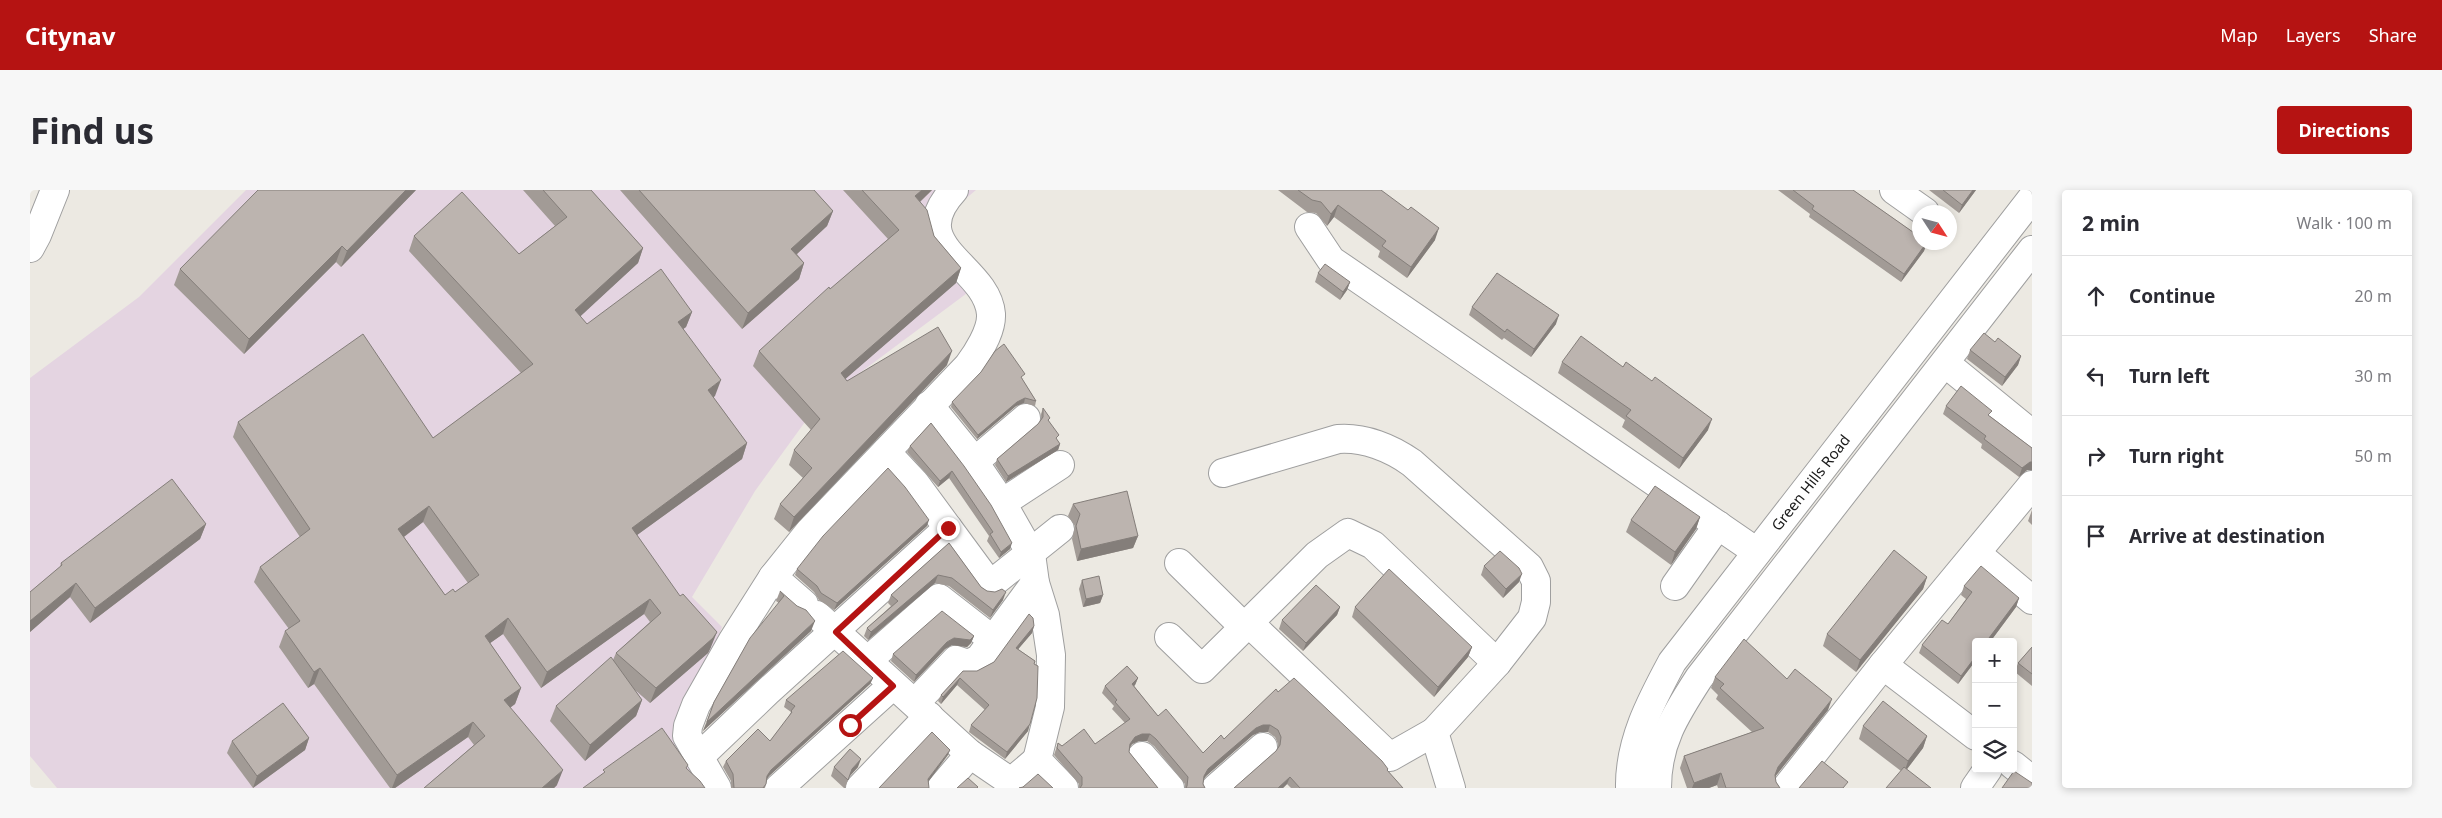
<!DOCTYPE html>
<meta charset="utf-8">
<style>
:root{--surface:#fff;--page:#f7f7f7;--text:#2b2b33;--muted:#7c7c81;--line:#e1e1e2;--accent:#b51312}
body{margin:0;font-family:"Noto Sans",sans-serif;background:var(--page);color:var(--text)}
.controls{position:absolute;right:15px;bottom:15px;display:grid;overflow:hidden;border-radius:5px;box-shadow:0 2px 8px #0003}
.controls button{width:45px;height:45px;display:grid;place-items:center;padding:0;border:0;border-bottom:1px solid var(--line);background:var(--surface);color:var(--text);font:25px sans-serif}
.compass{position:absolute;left:1882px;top:15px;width:45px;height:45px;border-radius:50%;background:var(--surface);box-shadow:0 2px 8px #0003;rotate:126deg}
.stop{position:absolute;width:15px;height:15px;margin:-11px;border:4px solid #b51312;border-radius:50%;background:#fff}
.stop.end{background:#b51312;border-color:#fff;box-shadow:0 1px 5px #0008}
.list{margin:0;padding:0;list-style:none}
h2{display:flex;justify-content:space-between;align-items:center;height:65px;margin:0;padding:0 20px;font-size:21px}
h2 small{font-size:16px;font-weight:400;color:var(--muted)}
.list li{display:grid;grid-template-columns:32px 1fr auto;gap:15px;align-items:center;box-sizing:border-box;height:80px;padding:0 20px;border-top:1px solid var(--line)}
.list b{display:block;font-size:19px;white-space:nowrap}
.list em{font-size:16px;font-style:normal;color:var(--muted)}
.icon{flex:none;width:28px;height:28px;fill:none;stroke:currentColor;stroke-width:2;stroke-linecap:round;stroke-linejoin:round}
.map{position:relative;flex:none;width:2002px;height:598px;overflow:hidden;border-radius:5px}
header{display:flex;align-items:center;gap:30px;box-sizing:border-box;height:70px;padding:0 25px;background:var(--accent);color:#fff}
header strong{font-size:24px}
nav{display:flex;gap:28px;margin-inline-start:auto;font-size:18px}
.intro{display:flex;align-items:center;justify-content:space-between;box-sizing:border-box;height:120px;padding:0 30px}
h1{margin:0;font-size:35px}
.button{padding:12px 22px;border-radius:5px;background:var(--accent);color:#fff;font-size:18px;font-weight:700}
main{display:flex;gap:30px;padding:0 30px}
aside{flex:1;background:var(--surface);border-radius:5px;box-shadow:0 2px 8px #0003}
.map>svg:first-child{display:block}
.industrial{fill:#e4d4e1}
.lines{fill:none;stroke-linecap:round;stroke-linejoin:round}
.minor-casing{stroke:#9f9f9f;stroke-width:30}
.minor{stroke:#fff;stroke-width:28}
.wall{fill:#a29b96;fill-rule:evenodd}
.shaded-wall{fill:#847e7a}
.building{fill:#bcb4af;stroke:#847e7a;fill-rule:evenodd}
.route{stroke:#b51312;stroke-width:6}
.labels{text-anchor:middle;stroke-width:4.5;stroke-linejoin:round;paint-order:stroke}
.street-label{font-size:15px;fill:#1b1b1b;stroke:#fff}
</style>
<header>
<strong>Citynav</strong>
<nav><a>Map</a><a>Layers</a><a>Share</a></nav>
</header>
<div class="intro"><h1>Find us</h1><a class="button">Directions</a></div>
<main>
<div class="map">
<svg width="2002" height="598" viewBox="0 0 2002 598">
<rect width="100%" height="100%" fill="#ece9e2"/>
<path class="industrial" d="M216,0H946L909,31L956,89L788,214L725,301L662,407L692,437L651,542L684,598H27L0,566V188L109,107Z"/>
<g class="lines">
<g class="minor-casing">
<g id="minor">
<path d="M1864,0L1895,22"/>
<path d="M1279,37L1301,70L1727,362"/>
<path d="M0,58L7,45L25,0"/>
<path d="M1915,173L2002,244"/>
<path d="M899,215L938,263L972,313L1001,364L1005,393L1015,425L1021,465L1020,517L1007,570L1034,598"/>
<path d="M856,262L885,293L918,338"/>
<path d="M944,272L996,228"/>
<path d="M1193,283L1308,249C1334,247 1361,258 1382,273L1499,377L1506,391V412L1502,428L1467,473L1404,542L1421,598"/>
<path d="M972,313L1030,275"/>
<path d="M1946,363L2002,410"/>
<path d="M1149,373L1215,438"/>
<path d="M743,387L774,414"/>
<path d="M1645,396L1688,335"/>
<path d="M787,425L940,564L981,592L1007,570"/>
<path d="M1220,434L1360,567L1404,542"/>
<path d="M1139,447L1172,479L1287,365L1318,343L1343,355L1467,473"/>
<path d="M836,472L909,408L963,450"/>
<path d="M1853,475L1946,546"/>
<path d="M885,513L926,470L938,474L949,469L1005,393"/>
<path d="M1112,566L1140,598"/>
<path d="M669,567L737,502L918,338L960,395L1030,339"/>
<path d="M1983,575L2002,590"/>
<path d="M687,598L657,546L658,536L666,515L703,450L743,387L779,342L938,176C947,164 962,141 961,124C957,75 871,57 924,0"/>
<path d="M749,598L863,495"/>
<path d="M830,598L899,526"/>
<path d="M911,598L940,564"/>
<path d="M1186,598L1233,557"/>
<path d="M1600,598C1599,552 1621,511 1642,472L2002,8"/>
<path d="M1627,598C1627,553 1645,525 1669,488L2002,60"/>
<path d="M1756,598L1853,475L2002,295"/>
<path d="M1945,598L1958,579"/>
</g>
</g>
<use href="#minor" class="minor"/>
</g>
<g class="wall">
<path d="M386,0L311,77L306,72L214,164L144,95L150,79Z"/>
<path d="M493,0H561L613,58L608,73L550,126L557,134L662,122L656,137L653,139L685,206L683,207L717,253L712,269L607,345L681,457L678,463L620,513L605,500L612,510L606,526L555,571L520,531L526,516L583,470L586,463L620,432L614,424L511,498L473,444L460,453L491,498L485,514L480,518L527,595L524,598H394L444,555L438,547L365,598H360L284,494L278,498L249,457L255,441L259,439L224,392L230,377L270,347L203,247L208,232L403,248L491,183L379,61L384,46L489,64L525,36ZM393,332L438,393L425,402L415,405L374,347Z"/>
<path d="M590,0H784L803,21L797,36L767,64L774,73L769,89L712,139Z"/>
<path d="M813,0H902L890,12L904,46L931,78L926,93L815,189L817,191L917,175L759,342L744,329L750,314L773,288L759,275L764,260L781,240L723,176L729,161L858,49Z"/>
<path d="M1248,0H1351L1405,50L1377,88L1348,67L1350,61L1304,27L1297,36L1286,23L1277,22Z"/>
<path d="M1748,0H1823L1897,52L1894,61L1871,92L1779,27L1780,24Z"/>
<path d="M1899,0H1946L1929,23Z"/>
<path d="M1288,83L1320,92L1317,100L1310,110L1285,92Z"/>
<path d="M1442,117L1526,134L1501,167L1474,148L1472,150L1439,125Z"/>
<path d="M1965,152L1991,166L1988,175L1972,196L1937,169L1940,160Z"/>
<path d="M1532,172L1678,240L1649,279L1592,237L1595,230L1528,183Z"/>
<path d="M994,188L992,189L1006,211L1005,216L994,213L986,216L947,249L921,217L922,212Z"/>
<path d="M1916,216L1960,226L2002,258V280H1997L1989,287L1951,258L1952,254L1913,224Z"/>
<path d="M1013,218L1027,250L1030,254L1028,260L976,292L965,275L967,269L1008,234L1011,230V224Z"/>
<path d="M901,233L980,359L969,368L957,351L959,346L919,288L908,297L877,262L880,256Z"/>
<path d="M1043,314L1108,346L1103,358L1047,371L1042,349L1045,336L1038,326Z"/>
<path d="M2002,320V335L1998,331Z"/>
<path d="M1670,327L1666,339L1641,375L1596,342L1601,330Z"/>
<path d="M176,334L170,349L60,433L40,407L0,442V402L30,377L31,373Z"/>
<path d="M897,336L804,420L789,410L784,402L765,385L767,379Z"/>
<path d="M919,353L951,397L957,401L973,410L960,428L919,396L905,393L838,450L834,446L837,438L861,416L858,413L861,405Z"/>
<path d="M1454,376L1489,392L1473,408L1451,385Z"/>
<path d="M1897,387L1893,399L1826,482L1793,456L1797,444Z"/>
<path d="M1052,390L1073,405L1070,413L1053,417L1049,399Z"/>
<path d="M1934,396L1989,408L1986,417L1960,452H1946V470L1928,494L1889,463L1892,455L1918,434L1936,409L1931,405Z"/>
<path d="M750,401L781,441L673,541L684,512L749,413L746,411Z"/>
<path d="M1310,417L1307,425L1273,461L1249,439L1252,430Z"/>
<path d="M1325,417L1442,457L1438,467L1404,507L1322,427Z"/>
<path d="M1004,436L1002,443L988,459L1005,471L1004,474L998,541L975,569L939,542L941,535L955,520L927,495L911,514L908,511L911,505L933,481H947L964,472Z"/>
<path d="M944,446L941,453L937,457L922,455L915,459L884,492L861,471L863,464Z"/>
<path d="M2002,457V496L1985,482L1988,473Z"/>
<path d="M1685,487L1757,489L1798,520L1745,587L1746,592L1750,598H1688L1687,595L1679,598H1657L1650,578L1654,566L1722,542L1686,509L1688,505L1681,498Z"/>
<path d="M843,488L840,494L739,586L737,589L735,598H701V591L693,577L696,571L740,551L758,528L761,522L754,517L756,510Z"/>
<path d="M1108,488L1105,495L1104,496L1128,526L1173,563L1194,549L1248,502L1357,581L1373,598H1261L1257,594L1253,598H1204L1246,561L1248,558V554L1245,547L1238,542H1230L1223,545L1176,586L1173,590V594L1175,598H1155V594L1124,556L1117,551H1109L1102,554L1100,558L1099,562L1128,598H1049V594L1024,565L1028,553L1032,556L1065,554L1095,533L1082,519L1084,516L1072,503L1075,496Z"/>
<path d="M1833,536L1897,546L1893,558L1877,579L1871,581L1829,549Z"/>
<path d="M279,548L275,560L223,598L197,563L202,551Z"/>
<path d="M804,577H828L819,587L815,598H814L801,586Z"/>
</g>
<g class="shaded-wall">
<path d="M376,0H386L311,77L317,61Z"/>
<path d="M892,0H902L880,21L885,6Z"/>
<path d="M1943,0H1946L1929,23L1932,15Z"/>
<path d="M1308,15L1304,27L1297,36L1301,24Z"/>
<path d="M803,21L797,36L756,74L761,59Z"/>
<path d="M1409,38L1405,50L1377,88L1381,77Z"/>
<path d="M1897,52L1894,61L1871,92L1874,84Z"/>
<path d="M312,56L306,72L214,164L219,149Z"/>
<path d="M613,58L608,73L540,136L545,120Z"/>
<path d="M774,73L769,89L712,139L718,123Z"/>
<path d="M931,78L926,93L805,198L811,183Z"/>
<path d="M1320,92L1317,100L1310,110L1313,102Z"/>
<path d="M662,122L656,137L642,147L648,132Z"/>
<path d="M1529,125L1526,134L1501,167L1504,159Z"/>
<path d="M922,161L917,175L759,342L764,327Z"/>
<path d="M1991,166L1988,175L1972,196L1975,187Z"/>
<path d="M691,190L685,206L672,215L678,200Z"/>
<path d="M995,208L994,213L986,216L947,249L948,245L987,212Z"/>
<path d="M1682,229L1678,240L1649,279L1653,268Z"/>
<path d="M717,253L712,269L596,353L602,338Z"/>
<path d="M1030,254L1028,260L976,292L978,286Z"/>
<path d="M2000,272H2002V280H1997L1989,287L1992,278Z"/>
<path d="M922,281L919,288L908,297L910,291Z"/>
<path d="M399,316L393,332L363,355L368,339Z"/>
<path d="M1670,327L1666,339L1641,375L1645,362Z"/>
<path d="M899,330L897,336L804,420L807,413Z"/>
<path d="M176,334L170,349L60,433L65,418Z"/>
<path d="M1108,346L1103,358L1047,371L1051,359Z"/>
<path d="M982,353L980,359L969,368L971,362Z"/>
<path d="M1492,384L1489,392L1473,408L1476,399Z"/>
<path d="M908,385L905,393L838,450L841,442Z"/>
<path d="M1897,387L1893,399L1826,482L1830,470Z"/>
<path d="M46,393L40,407L0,442V431Z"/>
<path d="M976,402L973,410L960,428L963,420Z"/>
<path d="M1073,405L1070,413L1053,417L1056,409Z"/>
<path d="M1989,408L1986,417L1960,452H1956Z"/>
<path d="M620,409L614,424L511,498L517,482Z"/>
<path d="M1310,417L1307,425L1273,461L1276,453Z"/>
<path d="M478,428L473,444L449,461L455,446Z"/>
<path d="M785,431L781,441L673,541L677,532Z"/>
<path d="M1004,436L1002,443L984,464L986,458Z"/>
<path d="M687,442L681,457L678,463L620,513L626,498Z"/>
<path d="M944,446L941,453L937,457L922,455L915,459L884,492L886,485L917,452L924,448Z"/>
<path d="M1442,457L1438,467L1404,507L1408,497Z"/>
<path d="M1946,466V470L1928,494L1931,486Z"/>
<path d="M290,478L284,494L278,498L284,482Z"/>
<path d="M843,488L840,494L739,586L734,593L737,586L741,580Z"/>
<path d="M930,488L927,495L911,514L913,507Z"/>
<path d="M1108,488L1105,495L1099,501L1102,494Z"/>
<path d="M491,498L485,514L468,526L474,510Z"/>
<path d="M1802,509L1798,520L1743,589L1748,577Z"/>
<path d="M612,510L606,526L555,571L560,555Z"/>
<path d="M443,532L438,547L365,598H362L367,585Z"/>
<path d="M1000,534L998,541L975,569L977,562Z"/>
<path d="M1233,535H1240L1238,542H1230L1223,545L1176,586L1171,593L1174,586L1178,579L1226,538Z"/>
<path d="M1112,544H1120L1117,551H1109L1102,554L1097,561L1100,554L1105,547Z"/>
<path d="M1897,546L1893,558L1874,583L1878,571Z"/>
<path d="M279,548L275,560L223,598L227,586Z"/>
<path d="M920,560L918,565L896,595L898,589Z"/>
<path d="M831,569L828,577L818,588L822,579Z"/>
<path d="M533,580L527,595L524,598H512Z"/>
<path d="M1691,583L1687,595L1679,598H1662L1664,593Z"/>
<path d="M1260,587L1257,594L1253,598H1248Z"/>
</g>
<g class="building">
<path d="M228,0H376L317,61L312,56L219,149L150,79Z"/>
<path d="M513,0H561L613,58L545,120L557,134L631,79L662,122L648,132L691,190L678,200L717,253L602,338L650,406L653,404L687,442L683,448L626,498L586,463L631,423L620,409L517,482L478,428L455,446L491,498L474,510L533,580L512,598H394L455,546L443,532L367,585L290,478L284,482L255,441L270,431L230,377L280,339L208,232L333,144L403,248L503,174L384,46L432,2L489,64L537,27ZM399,316L449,385L425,402L423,399L415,405L368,339Z"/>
<path d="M609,0H784L803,21L761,59L774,73L718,123Z"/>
<path d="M832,0H892L885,6L897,20L904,46L931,78L811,183L817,191L908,137L922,161L764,327L750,314L782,278L764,260L790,229L729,161L799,97L800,99L869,40Z"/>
<path d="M1268,0H1351L1378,20L1381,17L1409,38L1381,77L1352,56L1356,51L1308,15L1301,24L1291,12L1282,10Z"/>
<path d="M1763,0H1823L1890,47V52H1897L1874,84L1782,19L1784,16Z"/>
<path d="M1913,0H1943L1932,15Z"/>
<path d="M1295,74L1320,92L1313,102L1288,83Z"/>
<path d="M1467,83L1529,125L1504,159L1477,139L1475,142L1442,117Z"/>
<path d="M1954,143L1965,152L1968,148L1991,166L1975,187L1940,160Z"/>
<path d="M1551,146L1593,177L1596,172L1622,191L1625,187L1682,229L1653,268L1596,226L1601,220L1532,172Z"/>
<path d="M974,154L995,184L991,187L1006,211L995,208L987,212L948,245L922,212L951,182L965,161Z"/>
<path d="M1931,196L1962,221L1958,225L2002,258V272H2000L1992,278L1954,249L1956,246L1916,216Z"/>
<path d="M1013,218L1020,228L1018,230L1029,245L1026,248L1030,254L978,286L967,269L1008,234L1013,227Z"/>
<path d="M901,233L934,276L961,315L982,353L971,362L960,344L963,342L922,281L910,291L880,256Z"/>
<path d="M858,278L875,297L899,330L807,413L791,403L787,396L767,379L793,346Z"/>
<path d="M142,289L176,334L65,418L46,393L0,431V402L32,375L31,373Z"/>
<path d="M1625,296L1670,327L1645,362L1601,330Z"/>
<path d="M1097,301L1108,346L1051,359L1046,336L1050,324L1043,314Z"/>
<path d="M919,353L951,397L957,401L965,402L972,399L976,402L963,420L922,388L908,385L841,442L837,438L868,411L861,405Z"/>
<path d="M1864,360L1897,387L1830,470L1797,444Z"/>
<path d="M1470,361L1489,378L1492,384L1476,399L1454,376Z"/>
<path d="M1951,376L1989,408L1956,452H1946V466L1931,486L1892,455L1912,430L1918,434L1942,402L1934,396Z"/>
<path d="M1359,379L1442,457L1408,497L1325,417Z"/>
<path d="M1069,386L1073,405L1056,409L1052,390Z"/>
<path d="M1286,395L1310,417L1276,453L1252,430Z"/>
<path d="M750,401L767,416L776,420L785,431L677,532L684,512L720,448L754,406Z"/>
<path d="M912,421L944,446L940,450L924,448L917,452L886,485L863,464Z"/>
<path d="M999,424L1003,428L1004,436L986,458L1005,471L1004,474L1008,476L1007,508L1000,534L977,562L941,535L959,515L930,488L913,507L911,505L933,481H947L964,472Z"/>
<path d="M1714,449L1757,489L1765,479L1802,509L1748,577L1745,585L1746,592L1750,598H1696L1691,583L1664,593L1654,566L1734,538L1690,498L1694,494L1685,487Z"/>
<path d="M2002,457V484L1988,473Z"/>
<path d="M813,461L843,488L741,580L737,586L736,594L733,598H704L703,584L696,571L728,539L740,551L762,522L761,521L765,516L756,510Z"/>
<path d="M581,467L612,510L560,555L526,516Z"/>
<path d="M1097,476L1108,488L1102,494L1128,526L1136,519L1173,563L1191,545L1194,549L1246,499L1248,502L1264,488L1352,571L1358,579L1357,580L1373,598H1270L1260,587L1248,598H1204L1246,561L1250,555L1251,547L1248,540L1240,535H1233L1226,538L1178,579L1174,586L1173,594L1175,598H1156L1157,596L1158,587L1126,549L1120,544H1112L1105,547L1100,554L1099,562L1128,598H1050L1052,595V587L1027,558L1028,553L1032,556L1054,539L1065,554L1100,529L1085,512L1087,510L1075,496Z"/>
<path d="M1853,511L1897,546L1878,571L1833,536Z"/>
<path d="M253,513L279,548L227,586L202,551Z"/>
<path d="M632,538L658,575L656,578L670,591L675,598H553L575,582L573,580Z"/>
<path d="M902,542L920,560L898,589L899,598H849Z"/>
<path d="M820,559L831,569L822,579L818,590L804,577Z"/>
<path d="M1792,571L1818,592L1813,598H1769Z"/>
<path d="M1874,577L1901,598H1856Z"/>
<path d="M1984,581L2002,593V598H1972Z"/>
<path d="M1008,584L1023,598H989L993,597Z"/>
<path d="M938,588L948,597L947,598H927Z"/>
</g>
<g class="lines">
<path class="route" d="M820,535L863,496L806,442L918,338"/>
</g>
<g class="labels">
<g class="street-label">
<text transform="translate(1781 293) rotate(-52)" y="5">Green Hills Road</text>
</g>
</g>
</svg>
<div class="controls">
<button>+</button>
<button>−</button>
<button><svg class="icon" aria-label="layers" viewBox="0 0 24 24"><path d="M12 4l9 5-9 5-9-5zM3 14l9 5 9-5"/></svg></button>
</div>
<svg class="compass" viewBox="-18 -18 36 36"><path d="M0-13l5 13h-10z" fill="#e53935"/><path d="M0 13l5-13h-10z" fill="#7c7c81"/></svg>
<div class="stop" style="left:820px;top:535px"></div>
<div class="stop end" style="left:918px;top:338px"></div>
</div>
<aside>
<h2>2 min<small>Walk · 100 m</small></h2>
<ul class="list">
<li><svg class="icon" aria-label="ahead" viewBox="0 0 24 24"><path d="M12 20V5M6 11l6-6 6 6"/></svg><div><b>Continue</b></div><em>20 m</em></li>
<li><svg class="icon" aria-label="left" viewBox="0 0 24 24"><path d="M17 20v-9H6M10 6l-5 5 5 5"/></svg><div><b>Turn left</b></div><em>30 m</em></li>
<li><svg class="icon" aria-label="right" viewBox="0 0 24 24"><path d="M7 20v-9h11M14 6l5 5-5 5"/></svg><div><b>Turn right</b></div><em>50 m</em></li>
<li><svg class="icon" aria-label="arrive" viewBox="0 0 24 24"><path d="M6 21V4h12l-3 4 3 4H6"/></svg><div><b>Arrive at destination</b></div></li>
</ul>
</aside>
</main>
